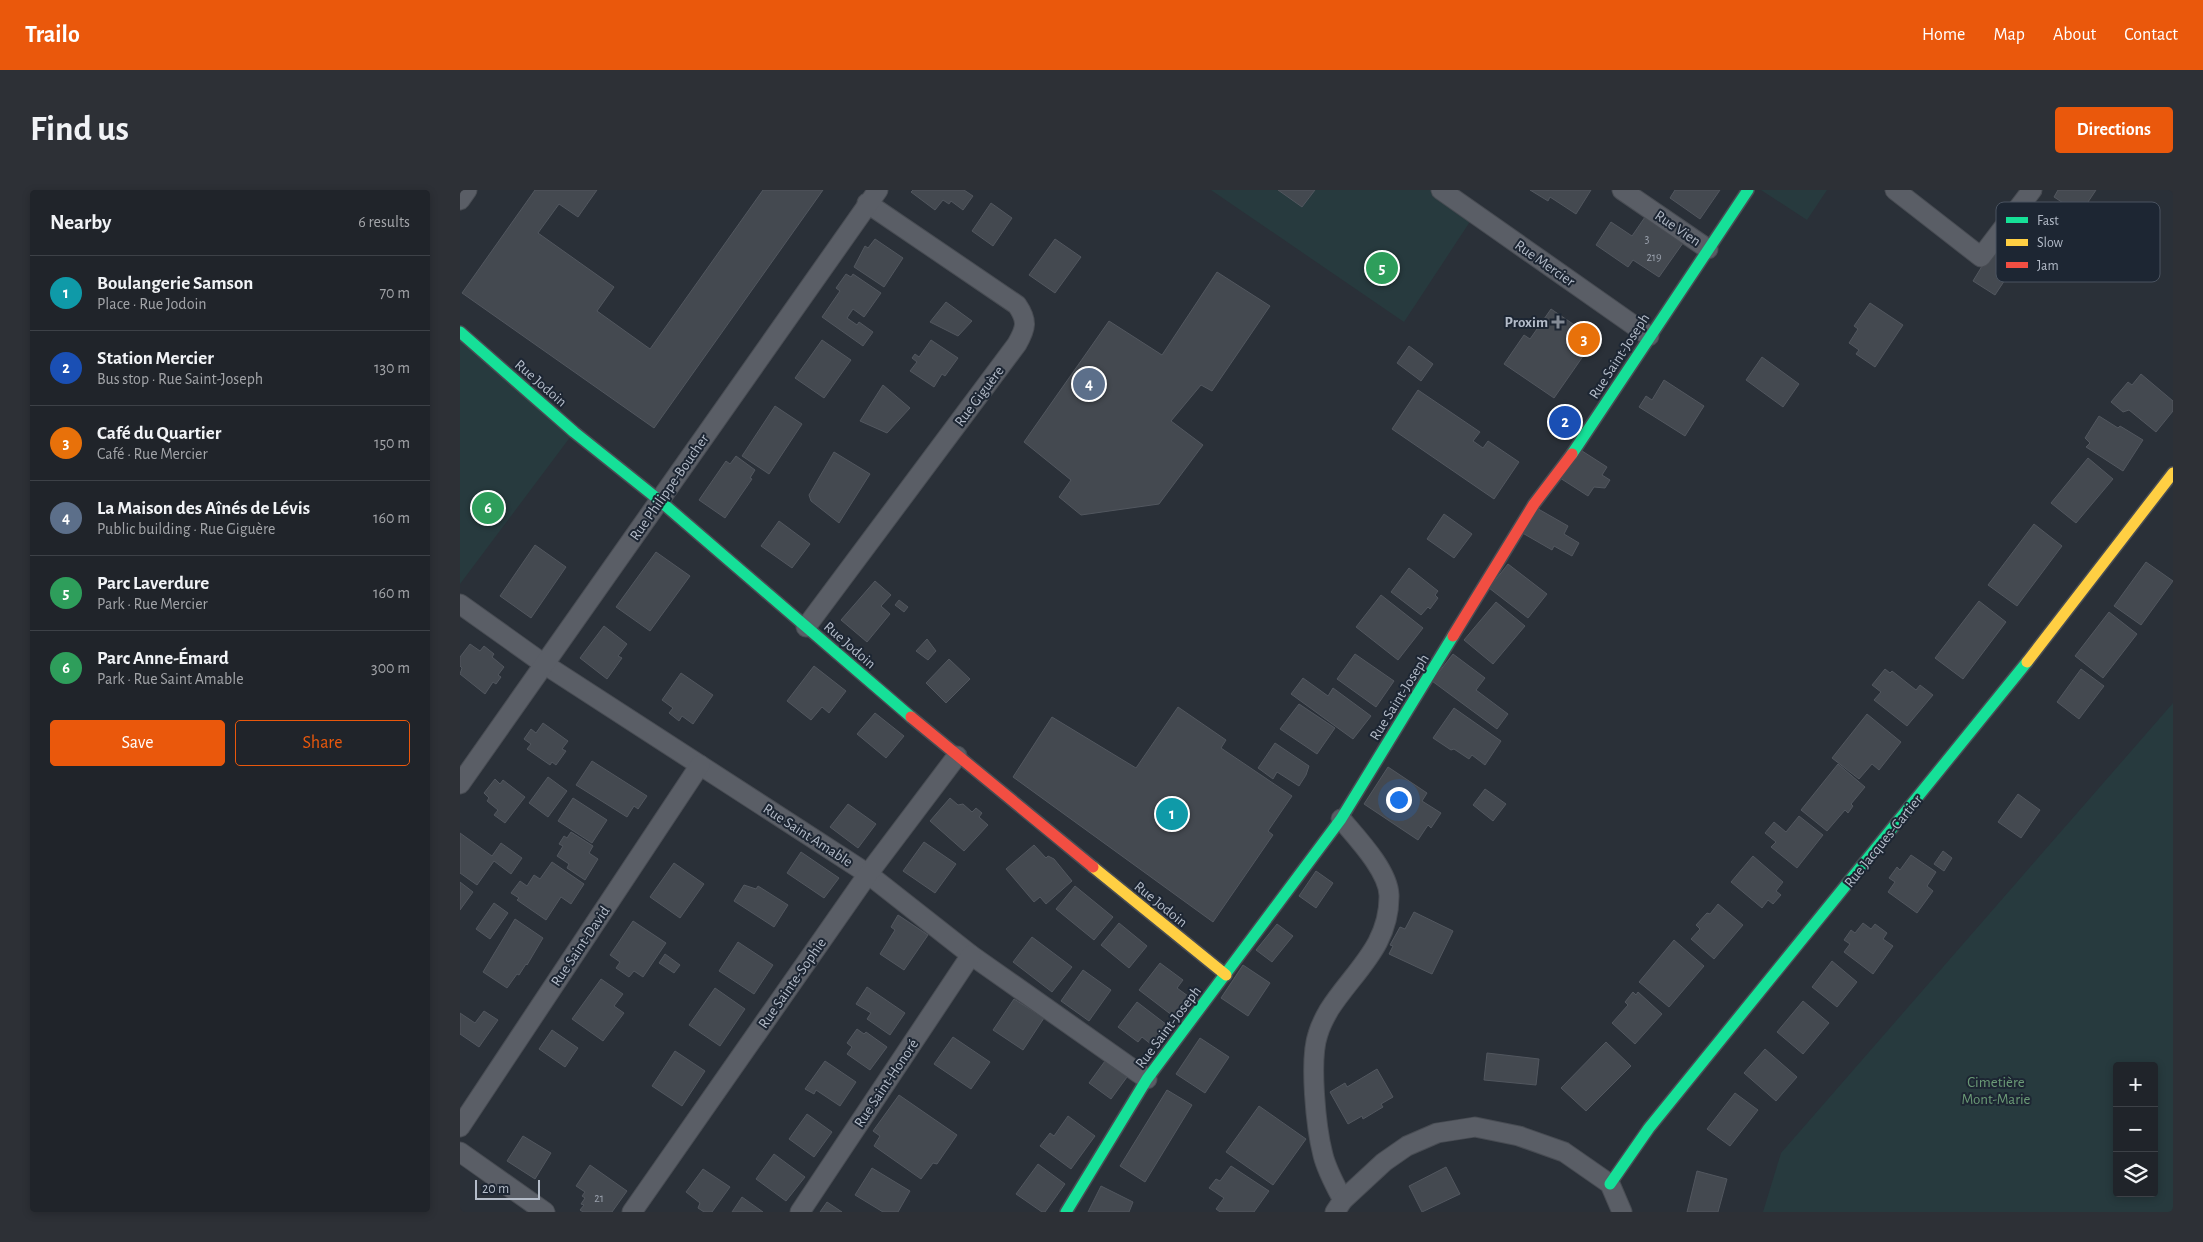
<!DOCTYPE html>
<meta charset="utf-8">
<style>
:root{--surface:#20242a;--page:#2d3036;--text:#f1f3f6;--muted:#a2a4a8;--line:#3d4147;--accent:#ea580c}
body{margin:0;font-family:"Alegreya Sans",sans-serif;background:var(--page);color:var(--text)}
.controls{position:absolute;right:15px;bottom:15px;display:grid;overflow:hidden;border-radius:5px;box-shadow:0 2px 8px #0003}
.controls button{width:45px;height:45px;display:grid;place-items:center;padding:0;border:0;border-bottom:1px solid var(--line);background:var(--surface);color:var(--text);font:25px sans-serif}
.scale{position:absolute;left:15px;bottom:12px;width:65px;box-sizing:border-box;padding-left:5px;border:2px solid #b4bcc9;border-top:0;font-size:14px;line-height:18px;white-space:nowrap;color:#b4bcc9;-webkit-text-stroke:4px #1d2633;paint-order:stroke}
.you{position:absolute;left:938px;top:609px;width:18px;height:18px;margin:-12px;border:4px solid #fff;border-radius:50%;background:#1a73e8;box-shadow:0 0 0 8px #1a73e833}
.badge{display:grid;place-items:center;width:32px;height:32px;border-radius:50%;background:var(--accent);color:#fff;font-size:16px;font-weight:700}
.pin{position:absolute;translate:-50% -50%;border:2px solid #fff;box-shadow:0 1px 5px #0006}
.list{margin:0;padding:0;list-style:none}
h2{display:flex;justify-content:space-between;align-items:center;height:65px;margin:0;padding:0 20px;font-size:21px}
h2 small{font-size:16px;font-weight:400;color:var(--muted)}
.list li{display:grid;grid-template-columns:32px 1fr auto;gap:15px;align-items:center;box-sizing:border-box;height:75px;padding:0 20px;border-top:1px solid var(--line)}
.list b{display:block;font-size:19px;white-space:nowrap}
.list p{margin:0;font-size:16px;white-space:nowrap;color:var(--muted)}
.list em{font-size:16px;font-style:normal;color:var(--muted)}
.actions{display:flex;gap:10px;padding:15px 20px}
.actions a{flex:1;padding:11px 0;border:1px solid var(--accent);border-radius:5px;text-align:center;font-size:18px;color:var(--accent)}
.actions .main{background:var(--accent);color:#fff}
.icon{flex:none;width:28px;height:28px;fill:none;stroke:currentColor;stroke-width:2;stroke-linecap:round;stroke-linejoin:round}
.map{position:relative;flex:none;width:1713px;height:1022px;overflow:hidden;border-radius:5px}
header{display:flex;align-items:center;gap:30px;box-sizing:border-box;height:70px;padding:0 25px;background:var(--accent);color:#fff}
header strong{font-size:24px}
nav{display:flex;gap:28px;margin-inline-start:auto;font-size:18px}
.intro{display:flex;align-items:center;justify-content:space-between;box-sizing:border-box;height:120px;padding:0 30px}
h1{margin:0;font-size:35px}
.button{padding:12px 22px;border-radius:5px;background:var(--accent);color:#fff;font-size:18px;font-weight:700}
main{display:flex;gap:30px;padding:0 30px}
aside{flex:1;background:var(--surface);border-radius:5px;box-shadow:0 2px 8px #0003}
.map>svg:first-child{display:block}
.green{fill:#273a3e;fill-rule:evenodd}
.building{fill:#444950;stroke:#52575f}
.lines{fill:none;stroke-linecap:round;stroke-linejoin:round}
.street-casing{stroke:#484c53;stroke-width:21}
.fast-casing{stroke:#484c53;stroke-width:14}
.slow-casing{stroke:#484c53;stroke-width:14}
.jam-casing{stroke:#484c53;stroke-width:14}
.street{stroke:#5a5e66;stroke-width:19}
.fast{stroke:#16e098;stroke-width:11}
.slow{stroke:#ffcf43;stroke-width:11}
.jam{stroke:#f24e42;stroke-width:11}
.poi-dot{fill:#848b96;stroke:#1d2633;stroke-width:2}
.labels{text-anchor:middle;stroke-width:4;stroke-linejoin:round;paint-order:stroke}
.number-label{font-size:12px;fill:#989fab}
.street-label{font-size:15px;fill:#b4bcc9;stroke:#1d2633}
.poi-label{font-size:15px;font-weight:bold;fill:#b4bcc9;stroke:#1d2633;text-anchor:end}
.park-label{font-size:15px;fill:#6b9a76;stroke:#1d2633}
.key{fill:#1d2633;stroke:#4a5360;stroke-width:1}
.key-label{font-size:14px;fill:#b4bcc9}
</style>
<header>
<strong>Trailo</strong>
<nav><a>Home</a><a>Map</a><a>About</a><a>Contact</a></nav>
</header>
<div class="intro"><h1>Find us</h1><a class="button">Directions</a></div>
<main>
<aside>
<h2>Nearby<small>6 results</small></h2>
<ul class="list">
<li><span class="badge" style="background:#0f9aa8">1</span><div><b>Boulangerie Samson</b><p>Place · Rue Jodoin</p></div><em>70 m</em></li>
<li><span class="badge" style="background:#1a4fb4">2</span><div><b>Station Mercier</b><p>Bus stop · Rue Saint-Joseph</p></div><em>130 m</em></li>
<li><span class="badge" style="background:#e8710a">3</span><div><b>Café du Quartier</b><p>Café · Rue Mercier</p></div><em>150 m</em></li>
<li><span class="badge" style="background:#5c6f8a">4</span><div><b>La Maison des Aînés de Lévis</b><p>Public building · Rue Giguère</p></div><em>160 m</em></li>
<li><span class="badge" style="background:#2e9e5b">5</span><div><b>Parc Laverdure</b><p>Park · Rue Mercier</p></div><em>160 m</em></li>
<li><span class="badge" style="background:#2e9e5b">6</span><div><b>Parc Anne-Émard</b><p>Park · Rue Saint Amable</p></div><em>300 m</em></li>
</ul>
<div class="actions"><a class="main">Save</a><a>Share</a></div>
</aside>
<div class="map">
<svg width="1713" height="1022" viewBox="0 0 1713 1022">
<rect width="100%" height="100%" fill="#2a3038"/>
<g class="green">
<path d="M751,0H981L1015,24L944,132Z"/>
<path d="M1301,0H1367L1347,30Z"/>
<path d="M0,142L114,242L0,394Z"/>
<path d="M1713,513V1022H1303L1321,963ZM1657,876H1694V1003H1657Z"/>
</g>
<g class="building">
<path d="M75,0H137L118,27L99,14L78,43L154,97L137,121L190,159L303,0H363L194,238L2,103Z"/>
<path d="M453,0H504L513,6L503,20L491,11L489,14L483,10L475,20L451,2Z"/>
<path d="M818,0H855L842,17Z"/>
<path d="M1070,0H1131L1116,24L1090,7L1088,11Z"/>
<path d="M1215,0H1260L1240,29L1210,8Z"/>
<path d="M1598,0H1636L1620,24L1594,7Z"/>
<path d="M531,13L552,28L533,56L512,41Z"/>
<path d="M1185,27L1223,53L1199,87L1173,70L1168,77L1136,55L1151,32L1172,46Z"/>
<path d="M415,49L443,68L424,97L394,77L405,56L408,58Z"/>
<path d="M595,49L621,67L595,103L569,85Z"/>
<path d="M1538,60L1550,67L1553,62L1560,67L1535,105L1513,91L1527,68L1531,70Z"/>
<path d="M757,82L810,116L752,201L741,195L711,231L743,255L699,314L621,325L599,307L611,290L564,252L649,131L702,165Z"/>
<path d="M386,84L391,87L393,84L421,103L404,127L393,119L387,128L397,135L399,132L413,142L403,156L362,127L380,101L376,98Z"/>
<path d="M486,112L512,131L498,146L470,132Z"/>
<path d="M1410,113L1443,135L1415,177L1396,164L1399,160L1389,153L1398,139L1394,136Z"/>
<path d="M1091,119L1135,149L1094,208L1044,174L1064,145L1070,149Z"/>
<path d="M362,150L391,170L364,208L335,188Z"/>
<path d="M471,150L498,168L485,186L482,184L474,197L450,181L457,172L452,168L455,164L459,167Z"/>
<path d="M949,156L973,174L961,191L937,173Z"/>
<path d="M1302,167L1339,194L1323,217L1286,190Z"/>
<path d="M1681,184L1713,211V221L1696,242L1669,220L1663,222L1651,212L1668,192L1672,195Z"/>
<path d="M1204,190L1244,216L1225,246L1179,217L1186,206L1192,210Z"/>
<path d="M423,195L450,218L427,243L400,231Z"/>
<path d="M958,200L1020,242L1013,251L1023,258L1028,251L1059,272L1034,309L932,239Z"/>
<path d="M315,216L342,234L309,284L282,266Z"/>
<path d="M1639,226L1658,238L1660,236L1683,250L1663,281L1626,257L1630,253L1625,248Z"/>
<path d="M1119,259L1147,277L1142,285L1150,290L1145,298L1134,297L1128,306L1100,288Z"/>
<path d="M374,262L410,284L379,333L351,311L349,305Z"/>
<path d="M276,266L295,280L290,288L292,289L265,328L239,310L266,271L270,274Z"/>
<path d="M1628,268L1653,289L1616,333L1591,313Z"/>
<path d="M1073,316L1108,336L1104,344L1119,353L1112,366L1094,356L1092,360L1059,341Z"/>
<path d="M984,324L1012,344L994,368L967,349Z"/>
<path d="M319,331L350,354L332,378L301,356Z"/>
<path d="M1574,334L1602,356L1557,416L1528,395Z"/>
<path d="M75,355L106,377L71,428L40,406Z"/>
<path d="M196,362L230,386L190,441L156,417Z"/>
<path d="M1686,372L1713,391L1681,435L1654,416Z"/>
<path d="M1048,374L1087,404L1068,428L1029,398Z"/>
<path d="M949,378L978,401L975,405L978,408L970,419L968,417L961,425L931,402Z"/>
<path d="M415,391L431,405L421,416L430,424L407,452L381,430Z"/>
<path d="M921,405L963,438L938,470L896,437Z"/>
<path d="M439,410L448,417L444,422L435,415Z"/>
<path d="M1519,411L1546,432L1503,489L1475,468Z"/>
<path d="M1036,412L1065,436L1033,474L1004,450Z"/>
<path d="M1649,422L1677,444L1643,488L1615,466Z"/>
<path d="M144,436L167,454L158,466L162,468L147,489L120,468Z"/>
<path d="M467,449L476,461L468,470L456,461Z"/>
<path d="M10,454L20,461L24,456L34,464L32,467L44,477L38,485L41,487L36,494L33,492L25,504L0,484L2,478L0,476V467Z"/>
<path d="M895,464L934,491L916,517L877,489Z"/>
<path d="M993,464L1025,488L1016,500L1048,524L1037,539L972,491Z"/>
<path d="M489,469L510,489L486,513L466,493Z"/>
<path d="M354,476L386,501L369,523L362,517L351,530L327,511Z"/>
<path d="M1425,479L1430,483L1432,481L1456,500L1460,495L1473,505L1447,536L1414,510L1421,502L1412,495Z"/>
<path d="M1621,479L1644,496L1619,529L1597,512Z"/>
<path d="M221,483L253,505L233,534L222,526L219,531L209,523L213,518L202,510Z"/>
<path d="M843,488L868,506L873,498L911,526L893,549L831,504Z"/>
<path d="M839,514L875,538L857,564L820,539Z"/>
<path d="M718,517L766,550L761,558L832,606L808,641L813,645L753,732L553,587L592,527L676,578Z"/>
<path d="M994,518L1041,551L1025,575L1012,565L1009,569L994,559L991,560L973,548Z"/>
<path d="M415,523L444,546L426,568L397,544Z"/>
<path d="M1407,524L1441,552L1419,580L1412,574L1399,589L1372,568Z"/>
<path d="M83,533L108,551L102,559L106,561L96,575L92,572L90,575L67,559L71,554L64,549L71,539L76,543Z"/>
<path d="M815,553L849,576L846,585L839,596L817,582L813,589L798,578Z"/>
<path d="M132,571L187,606L178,619L174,616L167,627L116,595Z"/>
<path d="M1378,574L1405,597L1391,614L1393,616L1388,623L1385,620L1367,641L1341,620Z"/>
<path d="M928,577L967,603L962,611L981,623L971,638L968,635L958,650L904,614Z"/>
<path d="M88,587L107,601L88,627L69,613Z"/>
<path d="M35,589L40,594L43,590L65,607L45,633L34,625L38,620L27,611L29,608L24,603Z"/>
<path d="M1025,599L1046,614L1033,631L1013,615Z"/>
<path d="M1558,604L1580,620L1561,648L1538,632Z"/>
<path d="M113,608L147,630L132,653L98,631Z"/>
<path d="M490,608L498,615L503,614L512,622L516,618L522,623L519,627L528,635L504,661L470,631Z"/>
<path d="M388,614L416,634L398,658L370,637Z"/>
<path d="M1339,626L1363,645L1337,678L1311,657L1316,652L1305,643L1314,632L1326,642Z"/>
<path d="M111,642L133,656L129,663L138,669L125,690L107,678L109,674L97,666L103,656L99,654L104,646L107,648Z"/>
<path d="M0,643L32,666L41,653L62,668L51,684L34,671L17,695L0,683Z"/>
<path d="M464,652L496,674L475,703L443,681Z"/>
<path d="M574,655L586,668L588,666L594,669L612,691L586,714L580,707L574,712L546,679Z"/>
<path d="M1483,661L1492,668L1484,681L1474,674Z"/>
<path d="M341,662L379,688L364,708L327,683Z"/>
<path d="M1451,665L1476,682L1467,696L1473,701L1457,723L1428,702L1435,692L1429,688L1437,677L1440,680Z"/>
<path d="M1293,666L1323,692L1316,701L1321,705L1313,714L1308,710L1302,718L1271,692Z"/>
<path d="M92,672L124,694L111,714L101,707L86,730L57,710L59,708L51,703L60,691L67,696L74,685L80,689Z"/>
<path d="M214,673L244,694L220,728L190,707Z"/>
<path d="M856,681L873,693L856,718L839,706Z"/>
<path d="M0,692L13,702L0,720Z"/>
<path d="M284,695L296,699L298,696L328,715L314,737L274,711Z"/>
<path d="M615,696L653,727L634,750L596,719Z"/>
<path d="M34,713L48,723L30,749L16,739Z"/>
<path d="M1258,714L1283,735L1254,769L1231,749L1240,739L1236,735L1247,723L1250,724Z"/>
<path d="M954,722L993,741L972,784L929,764L933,756L930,755L940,737L945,739Z"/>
<path d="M438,725L468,745L444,780L420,764L435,740L431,737Z"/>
<path d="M55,729L83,748L67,775L66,774L59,785L57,784L47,798L23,782Z"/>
<path d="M173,731L206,753L183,787L174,781L169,787L156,778L160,772L150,765Z"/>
<path d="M659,733L687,756L669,778L641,755Z"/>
<path d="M1403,733L1411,739L1415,734L1427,743L1423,749L1433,756L1413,784L1384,762L1390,754L1384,750L1391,740L1395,743Z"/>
<path d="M817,734L833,746L812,772L796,760Z"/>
<path d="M572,747L612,777L592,802L553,772Z"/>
<path d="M1214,750L1244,776L1209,817L1179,792Z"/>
<path d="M278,752L313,775L294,804L259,781Z"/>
<path d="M205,764L220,775L214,783L199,773Z"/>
<path d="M1372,771L1397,792L1377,817L1352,797Z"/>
<path d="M700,773L723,790L717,798L728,806L713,826L679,800Z"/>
<path d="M783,775L810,793L788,826L761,808Z"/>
<path d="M623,780L651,800L629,831L601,811Z"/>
<path d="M141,789L163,804L154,816L164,823L143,851L112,829Z"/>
<path d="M407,797L445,823L430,845L407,829L411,823L396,814Z"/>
<path d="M255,798L285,819L260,856L229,835Z"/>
<path d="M1173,802L1176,805L1178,802L1202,824L1175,854L1152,833L1168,815L1165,812Z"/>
<path d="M554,809L584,828L563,860L533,840Z"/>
<path d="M1343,811L1369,833L1343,864L1317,842Z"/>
<path d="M677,812L707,835L692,855L682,847L678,852L658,837Z"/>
<path d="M24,821L38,830L19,857L0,844V823L15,833Z"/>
<path d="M397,839L404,844L406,842L427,857L410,880L387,864L392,857L387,853Z"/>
<path d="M92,840L118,858L105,877L79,859Z"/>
<path d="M493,847L530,872L511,899L474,874Z"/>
<path d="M740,848L769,867L745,903L716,884Z"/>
<path d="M1146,852L1171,876L1126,921L1101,898Z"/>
<path d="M1305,859L1337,887L1316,911L1284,883Z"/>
<path d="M215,861L245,881L222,916L192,896Z"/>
<path d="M1027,863L1079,869L1076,895L1024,890Z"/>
<path d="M365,871L396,892L380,916L356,900L354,904L345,899Z"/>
<path d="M645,871L667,887L651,909L629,893Z"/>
<path d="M917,879L933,907L921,914L923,917L903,929L902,926L888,934L870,902L885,893L887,897Z"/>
<path d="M707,900L732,915L685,992L660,976Z"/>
<path d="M1275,903L1298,920L1270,956L1247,939Z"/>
<path d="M439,905L497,945L477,974L473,973L461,989L414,956L420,946L413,941Z"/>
<path d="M799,916L846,949L813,995L766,962Z"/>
<path d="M347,924L372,942L354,967L329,949Z"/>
<path d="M608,926L635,946L611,979L580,956L590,943L594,946Z"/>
<path d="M63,946L91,963L75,989L47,971Z"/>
<path d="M314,964L345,987L326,1011L296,989Z"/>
<path d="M578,974L605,994L585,1022H582L556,1004Z"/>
<path d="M130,975L167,1001L152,1022H123L120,1020L124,1015L121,1014L125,1008L122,1006L125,1002L116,996Z"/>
<path d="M771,976L809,1001L794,1022H760L756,1019L764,1008L749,998L756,989L760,991Z"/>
<path d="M986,977L1000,1004L962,1022L949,996Z"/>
<path d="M412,978L450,1001L438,1022H423L395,1005Z"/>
<path d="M243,979L270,997L252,1022H244L238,1018L240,1013L226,1002Z"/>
<path d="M1237,981L1267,989L1258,1022H1227Z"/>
<path d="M641,996L673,1012L669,1022H628Z"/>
<path d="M282,1007L303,1022H272Z"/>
<path d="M367,1012L382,1022H360Z"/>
</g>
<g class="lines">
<g class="street-casing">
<g id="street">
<path d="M981,0L1189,146"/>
<path d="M1162,0L1248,59"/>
<path d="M1435,0L1521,67L1572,0"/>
<path d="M0,10L7,0"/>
<path d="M0,414L84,474L408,684L511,765L687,889"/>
<path d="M346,437L557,154C566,138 568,131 557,115L407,13"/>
<path d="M0,594L418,0"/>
<path d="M881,629C896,647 928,680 929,705C930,756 893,782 869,820C865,827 860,837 858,844C849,870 856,938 863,965C867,981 875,995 883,1010"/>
<path d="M0,937L240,575"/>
<path d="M0,962L85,1022"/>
<path d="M172,1022L408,684L497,566"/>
<path d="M340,1022L511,765"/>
<path d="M875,1022L883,1010L924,972L947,956L977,943L1015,937L1059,946L1104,962L1150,994L1162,1022"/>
</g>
</g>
<g class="fast-casing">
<g id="fast">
<path d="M0,142L114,242L199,310L451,527"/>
<path d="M1112,264L1288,0"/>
<path d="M1150,994L1189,938L1567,472"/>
<path d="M606,1022L687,889L881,629L993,446"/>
</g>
</g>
<g class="slow-casing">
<g id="slow">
<path d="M1567,472L1713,283"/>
<path d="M633,677L766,785"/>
</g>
</g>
<g class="jam-casing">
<g id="jam">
<path d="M993,446L1074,314L1112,264"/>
<path d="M451,527L633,677"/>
</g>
</g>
<use href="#street" class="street"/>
<use href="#fast" class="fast"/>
<use href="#slow" class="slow"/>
<use href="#jam" class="jam"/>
</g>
<path class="poi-dot" d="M1095.5 124.5h5v5h5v5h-5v5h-5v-5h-5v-5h5z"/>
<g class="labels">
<g class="number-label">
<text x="1187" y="53">3</text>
<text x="1194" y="71">219</text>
<text x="139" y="1012">21</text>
</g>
<g class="street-label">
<text transform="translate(1218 38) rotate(34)" y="5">Rue Vien</text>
<text transform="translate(1085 73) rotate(35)" y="5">Rue Mercier</text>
<text transform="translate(1159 166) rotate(-57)" y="5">Rue Saint-Joseph</text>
<text transform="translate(81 193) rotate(41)" y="5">Rue Jodoin</text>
<text transform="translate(519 206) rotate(-53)" y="5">Rue Giguère</text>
<text transform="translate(209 297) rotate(-55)" y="5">Rue Philippe-Boucher</text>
<text transform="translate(390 455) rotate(41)" y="5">Rue Jodoin</text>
<text transform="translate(939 507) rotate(-58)" y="5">Rue Saint-Joseph</text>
<text transform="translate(348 645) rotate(33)" y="5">Rue Saint Amable</text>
<text transform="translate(1423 651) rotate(-51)" y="5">Rue Jacques-Cartier</text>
<text transform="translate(701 714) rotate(39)" y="5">Rue Jodoin</text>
<text transform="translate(120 756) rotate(-56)" y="5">Rue Saint-David</text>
<text transform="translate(332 793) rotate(-55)" y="5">Rue Sainte-Sophie</text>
<text transform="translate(708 837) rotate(-53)" y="5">Rue Saint-Joseph</text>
<text transform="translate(426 893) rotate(-56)" y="5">Rue Saint-Honoré</text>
</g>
<g class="poi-label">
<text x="1088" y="137">Proxim</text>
</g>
<g class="park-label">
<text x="1536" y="897">Cimetière<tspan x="1536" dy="17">Mont-Marie</tspan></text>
</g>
</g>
<rect x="1536" y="12" width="164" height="80" rx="8" class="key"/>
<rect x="1546" y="27" width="22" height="6" fill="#16e098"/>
<rect x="1546" y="49" width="22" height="7" fill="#ffcf43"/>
<rect x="1546" y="72" width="22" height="6" fill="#f24e42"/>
<g class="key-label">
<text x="1577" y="35">Fast</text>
<text x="1577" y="57">Slow</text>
<text x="1577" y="80">Jam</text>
</g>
</svg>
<div class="controls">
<button>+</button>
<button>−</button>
<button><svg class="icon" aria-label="layers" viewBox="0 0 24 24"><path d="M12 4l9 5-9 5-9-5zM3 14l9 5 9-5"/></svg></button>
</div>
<div class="scale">20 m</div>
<div class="you"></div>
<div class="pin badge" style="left:712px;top:624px;background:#0f9aa8">1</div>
<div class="pin badge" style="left:1105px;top:232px;background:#1a4fb4">2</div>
<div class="pin badge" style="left:1124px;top:149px;background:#e8710a">3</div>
<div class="pin badge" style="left:629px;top:194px;background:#5c6f8a">4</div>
<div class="pin badge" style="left:922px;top:78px;background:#2e9e5b">5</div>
<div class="pin badge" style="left:28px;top:318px;background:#2e9e5b">6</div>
</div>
</main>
